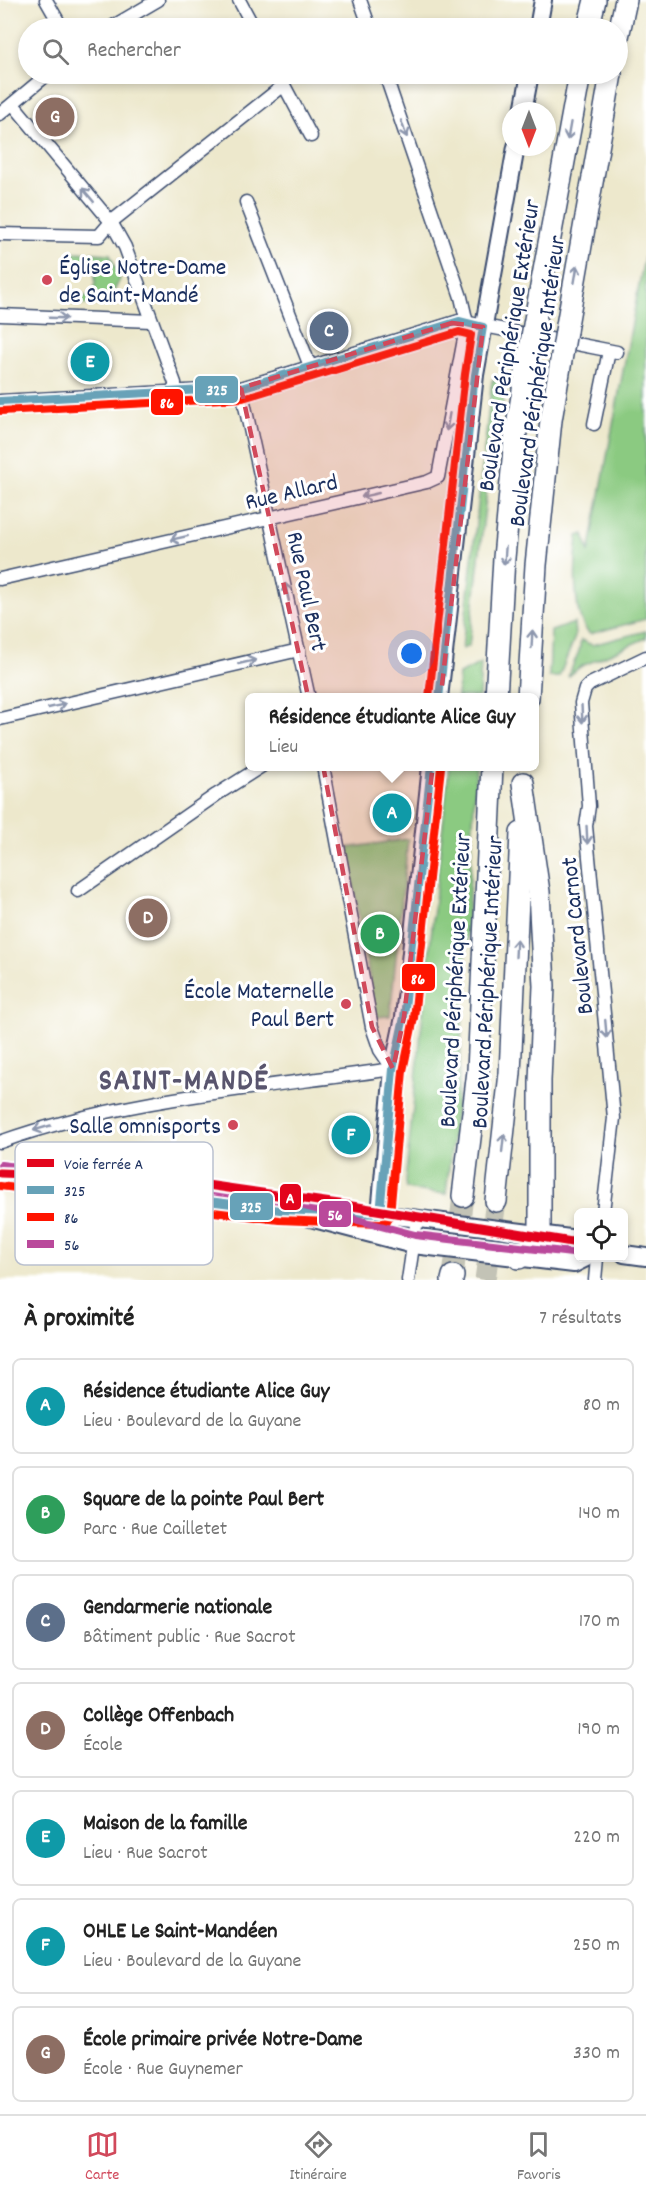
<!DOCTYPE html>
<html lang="fr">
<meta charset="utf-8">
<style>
:root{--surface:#fff;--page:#f2f2f2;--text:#222;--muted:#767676;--line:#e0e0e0;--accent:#d1495b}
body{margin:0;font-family:Dekko,sans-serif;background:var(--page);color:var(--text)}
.controls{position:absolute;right:18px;bottom:18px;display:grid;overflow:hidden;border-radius:9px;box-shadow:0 3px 9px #0003}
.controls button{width:54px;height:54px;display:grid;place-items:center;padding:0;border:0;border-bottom:2px solid var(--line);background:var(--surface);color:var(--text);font:30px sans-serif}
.compass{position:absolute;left:502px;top:102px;width:54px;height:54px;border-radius:50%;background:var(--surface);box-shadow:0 3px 9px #0003;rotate:180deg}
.you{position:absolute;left:412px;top:654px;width:21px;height:21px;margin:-15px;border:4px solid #fff;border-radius:50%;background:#1a73e8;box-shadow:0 0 0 9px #1a73e833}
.badge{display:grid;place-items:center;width:39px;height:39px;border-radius:50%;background:var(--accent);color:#fff;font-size:20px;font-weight:700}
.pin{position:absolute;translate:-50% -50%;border:3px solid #fff;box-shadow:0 2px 6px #0006}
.popup{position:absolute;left:245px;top:693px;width:294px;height:78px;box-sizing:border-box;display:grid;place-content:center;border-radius:9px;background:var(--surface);filter:drop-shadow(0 2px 4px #0005);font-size:20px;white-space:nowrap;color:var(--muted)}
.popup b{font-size:22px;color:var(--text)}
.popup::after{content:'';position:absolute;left:50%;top:100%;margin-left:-12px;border:12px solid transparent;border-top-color:var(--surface)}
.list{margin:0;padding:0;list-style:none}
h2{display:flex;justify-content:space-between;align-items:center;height:78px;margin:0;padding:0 24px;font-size:26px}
h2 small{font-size:20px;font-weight:400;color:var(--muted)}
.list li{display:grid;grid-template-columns:39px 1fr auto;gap:18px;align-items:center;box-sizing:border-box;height:96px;margin:0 12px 12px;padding:0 12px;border:2px solid var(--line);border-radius:9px}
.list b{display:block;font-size:22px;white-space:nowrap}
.list p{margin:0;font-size:20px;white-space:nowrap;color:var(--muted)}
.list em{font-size:20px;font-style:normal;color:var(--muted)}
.icon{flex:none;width:33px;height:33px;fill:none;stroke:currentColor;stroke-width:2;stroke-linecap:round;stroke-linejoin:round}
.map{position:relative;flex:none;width:646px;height:1280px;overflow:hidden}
.search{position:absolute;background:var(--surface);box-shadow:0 3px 9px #0003;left:18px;right:18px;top:18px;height:66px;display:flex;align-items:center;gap:15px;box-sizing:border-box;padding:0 21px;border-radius:33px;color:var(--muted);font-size:22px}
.sheet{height:834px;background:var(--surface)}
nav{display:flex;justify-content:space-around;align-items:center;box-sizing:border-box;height:84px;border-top:2px solid var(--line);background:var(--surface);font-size:16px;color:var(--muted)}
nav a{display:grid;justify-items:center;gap:3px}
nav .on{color:var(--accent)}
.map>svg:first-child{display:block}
.green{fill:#8bca81;stroke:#537c70;stroke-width:1.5}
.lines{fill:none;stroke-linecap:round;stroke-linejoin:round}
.highway-tunnel{stroke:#c3c3b6;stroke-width:21;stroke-dasharray:21 10;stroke-linecap:butt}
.street-casing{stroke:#3a4b6e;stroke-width:15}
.secondary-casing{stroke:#3a4b6e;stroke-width:20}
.highway-casing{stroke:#3a4b6e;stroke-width:24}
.street{stroke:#fff;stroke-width:12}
.secondary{stroke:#fff;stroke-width:16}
.highway{stroke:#fff;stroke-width:21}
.highway-bridge-casing{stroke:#3a4b6e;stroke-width:24;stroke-linecap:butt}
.highway-bridge{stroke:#fff;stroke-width:21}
.bus-1-casing{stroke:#fff;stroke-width:12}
.bus-2-casing{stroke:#fff;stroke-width:12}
.bus-3-casing{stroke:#fff;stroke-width:12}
.bus-1{stroke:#67a2b8;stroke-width:8}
.bus-2{stroke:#ff1400;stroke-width:8}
.bus-3{stroke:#ba499b;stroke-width:8}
.rail-1-casing{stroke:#fff;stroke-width:14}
.rail-1{stroke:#e3051c;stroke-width:9}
.oneway{stroke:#8d97ae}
.marked{fill:#d1495b;fill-opacity:0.2;stroke:#d1495b;stroke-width:4.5;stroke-dasharray:12 8;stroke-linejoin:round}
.poi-dot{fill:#d1495b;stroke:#fff;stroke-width:2}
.labels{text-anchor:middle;stroke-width:6;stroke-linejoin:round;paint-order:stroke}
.poi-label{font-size:24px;fill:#1b2f5e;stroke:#fff;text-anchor:end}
.street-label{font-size:24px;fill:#1b2f5e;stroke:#fff}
.district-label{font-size:30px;font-weight:bold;letter-spacing:1.5px;fill:#59556e;stroke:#fff}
.key{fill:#fff;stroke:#bbc1cf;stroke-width:1.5}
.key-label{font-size:16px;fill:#1b2f5e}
.line-badge{stroke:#fff;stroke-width:2}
.badge-label{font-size:16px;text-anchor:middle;font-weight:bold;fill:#fff}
</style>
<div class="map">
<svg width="646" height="1280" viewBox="0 0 646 1280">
<rect width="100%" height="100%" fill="#fff"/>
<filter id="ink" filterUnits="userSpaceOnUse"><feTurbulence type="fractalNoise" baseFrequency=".0167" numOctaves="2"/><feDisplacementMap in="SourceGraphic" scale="12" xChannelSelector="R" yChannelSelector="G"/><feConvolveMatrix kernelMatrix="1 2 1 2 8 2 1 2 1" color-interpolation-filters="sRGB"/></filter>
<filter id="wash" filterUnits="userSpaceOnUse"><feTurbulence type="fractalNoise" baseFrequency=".008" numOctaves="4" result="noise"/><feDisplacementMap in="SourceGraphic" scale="24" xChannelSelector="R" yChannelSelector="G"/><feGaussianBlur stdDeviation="1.35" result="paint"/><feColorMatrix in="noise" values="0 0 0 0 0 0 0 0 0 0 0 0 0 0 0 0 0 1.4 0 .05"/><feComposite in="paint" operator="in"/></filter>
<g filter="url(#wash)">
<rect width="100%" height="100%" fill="#ede8cc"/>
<g class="green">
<path d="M646,248V619L590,634C571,618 575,559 578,536L584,534L589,553Z"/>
<path d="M74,252L110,254L120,279L107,305L72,304V296H94L96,262L74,261Z"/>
<path d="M492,380L506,382L502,408L496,411L469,646L462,649Z"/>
<path d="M574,623L575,637L559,677H549L551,631Z"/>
<path d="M646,631V638L580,667L568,677L579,651L581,640L592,645Z"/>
<path d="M481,663L479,697H457L459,674Z"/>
<path d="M449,767H476L459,1082L446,1194L410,1190L406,1188L405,1182Z"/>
<path d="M408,839L390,1016L376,1017L347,848Z"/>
</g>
</g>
<g filter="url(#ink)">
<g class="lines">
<g class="highway-tunnel">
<path d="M453,1276L463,1196"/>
<path d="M485,1280L496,1201"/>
</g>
<g class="street-casing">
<g id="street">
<path d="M46,0L62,28"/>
<path d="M239,0L254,28"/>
<path d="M360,0L370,28"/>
<path d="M110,28L158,0"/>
<path d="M278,74L311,136"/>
<path d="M13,104L111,222L125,247L175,383V390"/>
<path d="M0,114L48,74"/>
<path d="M246,202L310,366"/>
<path d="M0,234L99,236L111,222L284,85"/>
<path d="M0,315L151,321"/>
<path d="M241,388L309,698"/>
<path d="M0,401L241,388L459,321L617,352"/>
<path d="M594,424L609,351"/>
<path d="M0,579L427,482L438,477L467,323L461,297L385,74"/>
<path d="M0,719L299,650"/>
<path d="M78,891L216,795L262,766"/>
<path d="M0,1142C126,1097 262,1088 393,1069L380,1050L372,1027L323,766"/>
<path d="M603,1212L614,1118L586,826L589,806L581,703L585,689L590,684L646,657"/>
<path d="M408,1280L417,1219"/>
<path d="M595,1280L597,1258"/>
</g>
</g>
<g class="secondary-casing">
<g id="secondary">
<path d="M538,28L543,0"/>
<path d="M523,111L530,74"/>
<path d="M439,698L475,375L516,147"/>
<path d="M0,1175L280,1210L413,1245L574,1264L586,1258"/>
<path d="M305,1210L380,1214L578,1239"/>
<path d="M380,1214L393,1069L404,1017L431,766"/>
<path d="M624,1254L646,1257"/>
</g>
</g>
<g class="highway-casing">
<g id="highway">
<path d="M588,28L595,0"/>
<path d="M618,37L626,0"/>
<path d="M534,325L580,74"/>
<path d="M566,331L611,74"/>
<path d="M496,698L504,558L515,438L519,414"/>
<path d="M528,698L536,565L551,420"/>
<path d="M463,1196L478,1071L492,766"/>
<path d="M496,1201L510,1073L521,833"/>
<path d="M519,1258L535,1244L540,1234V1081L544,986L539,892L523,783"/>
<path d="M452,1280L453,1276"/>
</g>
</g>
<use href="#street" class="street"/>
<use href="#secondary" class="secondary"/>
<use href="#highway" class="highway"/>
<g class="highway-bridge-casing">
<g id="highway-bridge">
<path d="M519,414L534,325"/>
<path d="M551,420L566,331"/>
</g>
</g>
<use href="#highway-bridge" class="highway-bridge"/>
<g class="bus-1-casing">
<g id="bus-1">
<path d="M0,401L241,388L459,321L483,327L475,375L439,698"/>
<path d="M0,1175L280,1210L380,1214L393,1069L404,1017L431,766"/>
</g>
</g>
<g class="bus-2-casing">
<g id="bus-2">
<path d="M1,411L243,398L459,332L471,335L465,374L429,697"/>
<path d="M0,1186L279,1220L379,1224L387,1222L390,1215L403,1071L414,1018L441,767"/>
</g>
</g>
<g class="bus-3-casing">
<path id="bus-3" d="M1,1165L281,1200L415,1235L572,1253L578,1250"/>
</g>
<use href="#bus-1" class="bus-1"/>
<use href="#bus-2" class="bus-2"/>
<use href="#bus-3" class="bus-3"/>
<g class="rail-1-casing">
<path id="rail-1" d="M0,1173L165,1179L346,1205L578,1243"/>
</g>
<use href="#rail-1" class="rail-1"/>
</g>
<defs><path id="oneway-shaft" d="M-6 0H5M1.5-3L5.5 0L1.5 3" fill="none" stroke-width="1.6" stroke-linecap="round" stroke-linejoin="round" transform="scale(1.5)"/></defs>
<g class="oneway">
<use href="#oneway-shaft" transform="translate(404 129) rotate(71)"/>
<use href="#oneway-shaft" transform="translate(569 131) rotate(100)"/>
<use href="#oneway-shaft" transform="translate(88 195) rotate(-130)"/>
<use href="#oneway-shaft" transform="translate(576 274) rotate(-80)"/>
<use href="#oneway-shaft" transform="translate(58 318) rotate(2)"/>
<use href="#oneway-shaft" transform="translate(448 422) rotate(100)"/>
<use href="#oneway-shaft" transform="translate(370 495) rotate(167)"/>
<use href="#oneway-shaft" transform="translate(179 538) rotate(167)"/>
<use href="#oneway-shaft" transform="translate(505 556) rotate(94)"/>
<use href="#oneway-shaft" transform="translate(287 592) rotate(-102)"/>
<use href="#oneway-shaft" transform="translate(532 639) rotate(-87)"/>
<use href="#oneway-shaft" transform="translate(247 662) rotate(-13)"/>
<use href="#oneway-shaft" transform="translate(57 706) rotate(-13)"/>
<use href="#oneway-shaft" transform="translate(582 714) rotate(87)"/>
<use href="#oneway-shaft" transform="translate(587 835) rotate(87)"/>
<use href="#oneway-shaft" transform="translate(516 948) rotate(-87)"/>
<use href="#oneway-shaft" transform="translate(606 1029) rotate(85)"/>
<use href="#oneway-shaft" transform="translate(42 1128) rotate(164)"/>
<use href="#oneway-shaft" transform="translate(503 1143) rotate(-84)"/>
</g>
</g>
<path class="marked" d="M452,323L483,327L404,1017L393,1069L372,1027L319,744L361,724H314L241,388Z"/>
<g class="poi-dot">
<circle cx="47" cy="280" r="6"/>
<circle cx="346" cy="1004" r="6"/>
<circle cx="233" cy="1125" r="6"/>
</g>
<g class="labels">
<g class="poi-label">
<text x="59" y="274" text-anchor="start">Église Notre-Dame<tspan x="59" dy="28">de Saint-Mandé</tspan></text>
<text x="334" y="998">École Maternelle<tspan x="334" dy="28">Paul Bert</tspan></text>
<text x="221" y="1133">Salle omnisports</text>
</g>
<g class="street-label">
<text transform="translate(508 345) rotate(-81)" y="8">Boulevard Périphérique Extérieur</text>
<text transform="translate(536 381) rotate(-82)" y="8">Boulevard Périphérique Intérieur</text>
<text transform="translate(291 491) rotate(-13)" y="8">Rue Allard</text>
<text transform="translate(308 591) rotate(78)" y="8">Rue Paul Bert</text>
<text transform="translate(576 936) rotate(-96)" y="8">Boulevard Carnot</text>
<text transform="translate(454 980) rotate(-87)" y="8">Boulevard Périphérique Extérieur</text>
<text transform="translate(486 982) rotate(-87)" y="8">Boulevard Périphérique Intérieur</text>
</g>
<g class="district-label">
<text x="184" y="1089">SAINT-MANDÉ</text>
</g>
</g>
<rect x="15" y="1142" width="198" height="123" rx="9" class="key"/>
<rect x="27" y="1159" width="27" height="8" fill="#e3051c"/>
<rect x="27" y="1186" width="27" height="8" fill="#67a2b8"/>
<rect x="27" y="1213" width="27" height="8" fill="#ff1400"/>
<rect x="27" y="1240" width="27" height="8" fill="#ba499b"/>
<g class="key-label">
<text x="64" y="1169">Voie ferrée A</text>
<text x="64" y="1196">325</text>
<text x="64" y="1223">86</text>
<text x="64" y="1250">56</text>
</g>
<g class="line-badge">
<rect x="194" y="375" width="45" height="29" rx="6" fill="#67a2b8"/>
<rect x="150" y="388" width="34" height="28" rx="6" fill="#ff1400"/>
<rect x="401" y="963" width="35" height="29" rx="6" fill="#ff1400"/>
<rect x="279" y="1183" width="23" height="28" rx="6" fill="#e3051c"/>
<rect x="229" y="1192" width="45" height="29" rx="6" fill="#67a2b8"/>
<rect x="318" y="1200" width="34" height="28" rx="6" fill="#ba499b"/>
</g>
<g class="badge-label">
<text x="217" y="395">325</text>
<text x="167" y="408">86</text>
<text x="418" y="984">86</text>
<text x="290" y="1203">A</text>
<text x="251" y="1212">325</text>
<text x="335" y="1220">56</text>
</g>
</svg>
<div class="controls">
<button><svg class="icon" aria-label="locate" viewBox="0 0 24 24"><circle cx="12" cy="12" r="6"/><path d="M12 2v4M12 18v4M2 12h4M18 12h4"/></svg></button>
</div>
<svg class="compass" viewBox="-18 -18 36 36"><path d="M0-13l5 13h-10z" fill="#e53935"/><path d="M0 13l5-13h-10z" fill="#767676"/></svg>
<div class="you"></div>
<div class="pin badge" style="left:392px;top:813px;background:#0f9aa8">A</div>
<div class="popup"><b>Résidence étudiante Alice Guy</b>Lieu</div>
<div class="pin badge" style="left:380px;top:934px;background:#2e9e5b">B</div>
<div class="pin badge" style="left:329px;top:331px;background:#5c6f8a">C</div>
<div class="pin badge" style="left:148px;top:918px;background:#8d6e63">D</div>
<div class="pin badge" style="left:90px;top:362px;background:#0f9aa8">E</div>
<div class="pin badge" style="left:351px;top:1135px;background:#0f9aa8">F</div>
<div class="pin badge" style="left:55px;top:117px;background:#8d6e63">G</div>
<div class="search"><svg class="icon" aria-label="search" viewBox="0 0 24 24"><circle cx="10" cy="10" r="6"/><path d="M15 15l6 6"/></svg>Rechercher</div>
</div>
<section class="sheet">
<h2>À proximité<small>7 résultats</small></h2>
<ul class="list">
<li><span class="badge" style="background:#0f9aa8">A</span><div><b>Résidence étudiante Alice Guy</b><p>Lieu · Boulevard de la Guyane</p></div><em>80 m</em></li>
<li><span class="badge" style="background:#2e9e5b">B</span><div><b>Square de la pointe Paul Bert</b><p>Parc · Rue Cailletet</p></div><em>140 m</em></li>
<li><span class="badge" style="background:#5c6f8a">C</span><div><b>Gendarmerie nationale</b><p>Bâtiment public · Rue Sacrot</p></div><em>170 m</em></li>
<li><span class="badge" style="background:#8d6e63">D</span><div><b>Collège Offenbach</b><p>École</p></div><em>190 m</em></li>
<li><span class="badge" style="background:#0f9aa8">E</span><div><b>Maison de la famille</b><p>Lieu · Rue Sacrot</p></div><em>220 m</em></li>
<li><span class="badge" style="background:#0f9aa8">F</span><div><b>OHLE Le Saint-Mandéen</b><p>Lieu · Boulevard de la Guyane</p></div><em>250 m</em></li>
<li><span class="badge" style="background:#8d6e63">G</span><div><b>École primaire privée Notre-Dame</b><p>École · Rue Guynemer</p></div><em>330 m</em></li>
</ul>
</section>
<nav>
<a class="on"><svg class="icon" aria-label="map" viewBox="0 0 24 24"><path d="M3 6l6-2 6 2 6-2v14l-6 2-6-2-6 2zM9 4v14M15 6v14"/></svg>Carte</a>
<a><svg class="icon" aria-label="directions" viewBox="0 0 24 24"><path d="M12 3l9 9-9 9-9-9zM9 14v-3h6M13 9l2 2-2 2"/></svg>Itinéraire</a>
<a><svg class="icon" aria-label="saved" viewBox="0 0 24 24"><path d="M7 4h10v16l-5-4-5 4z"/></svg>Favoris</a>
</nav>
